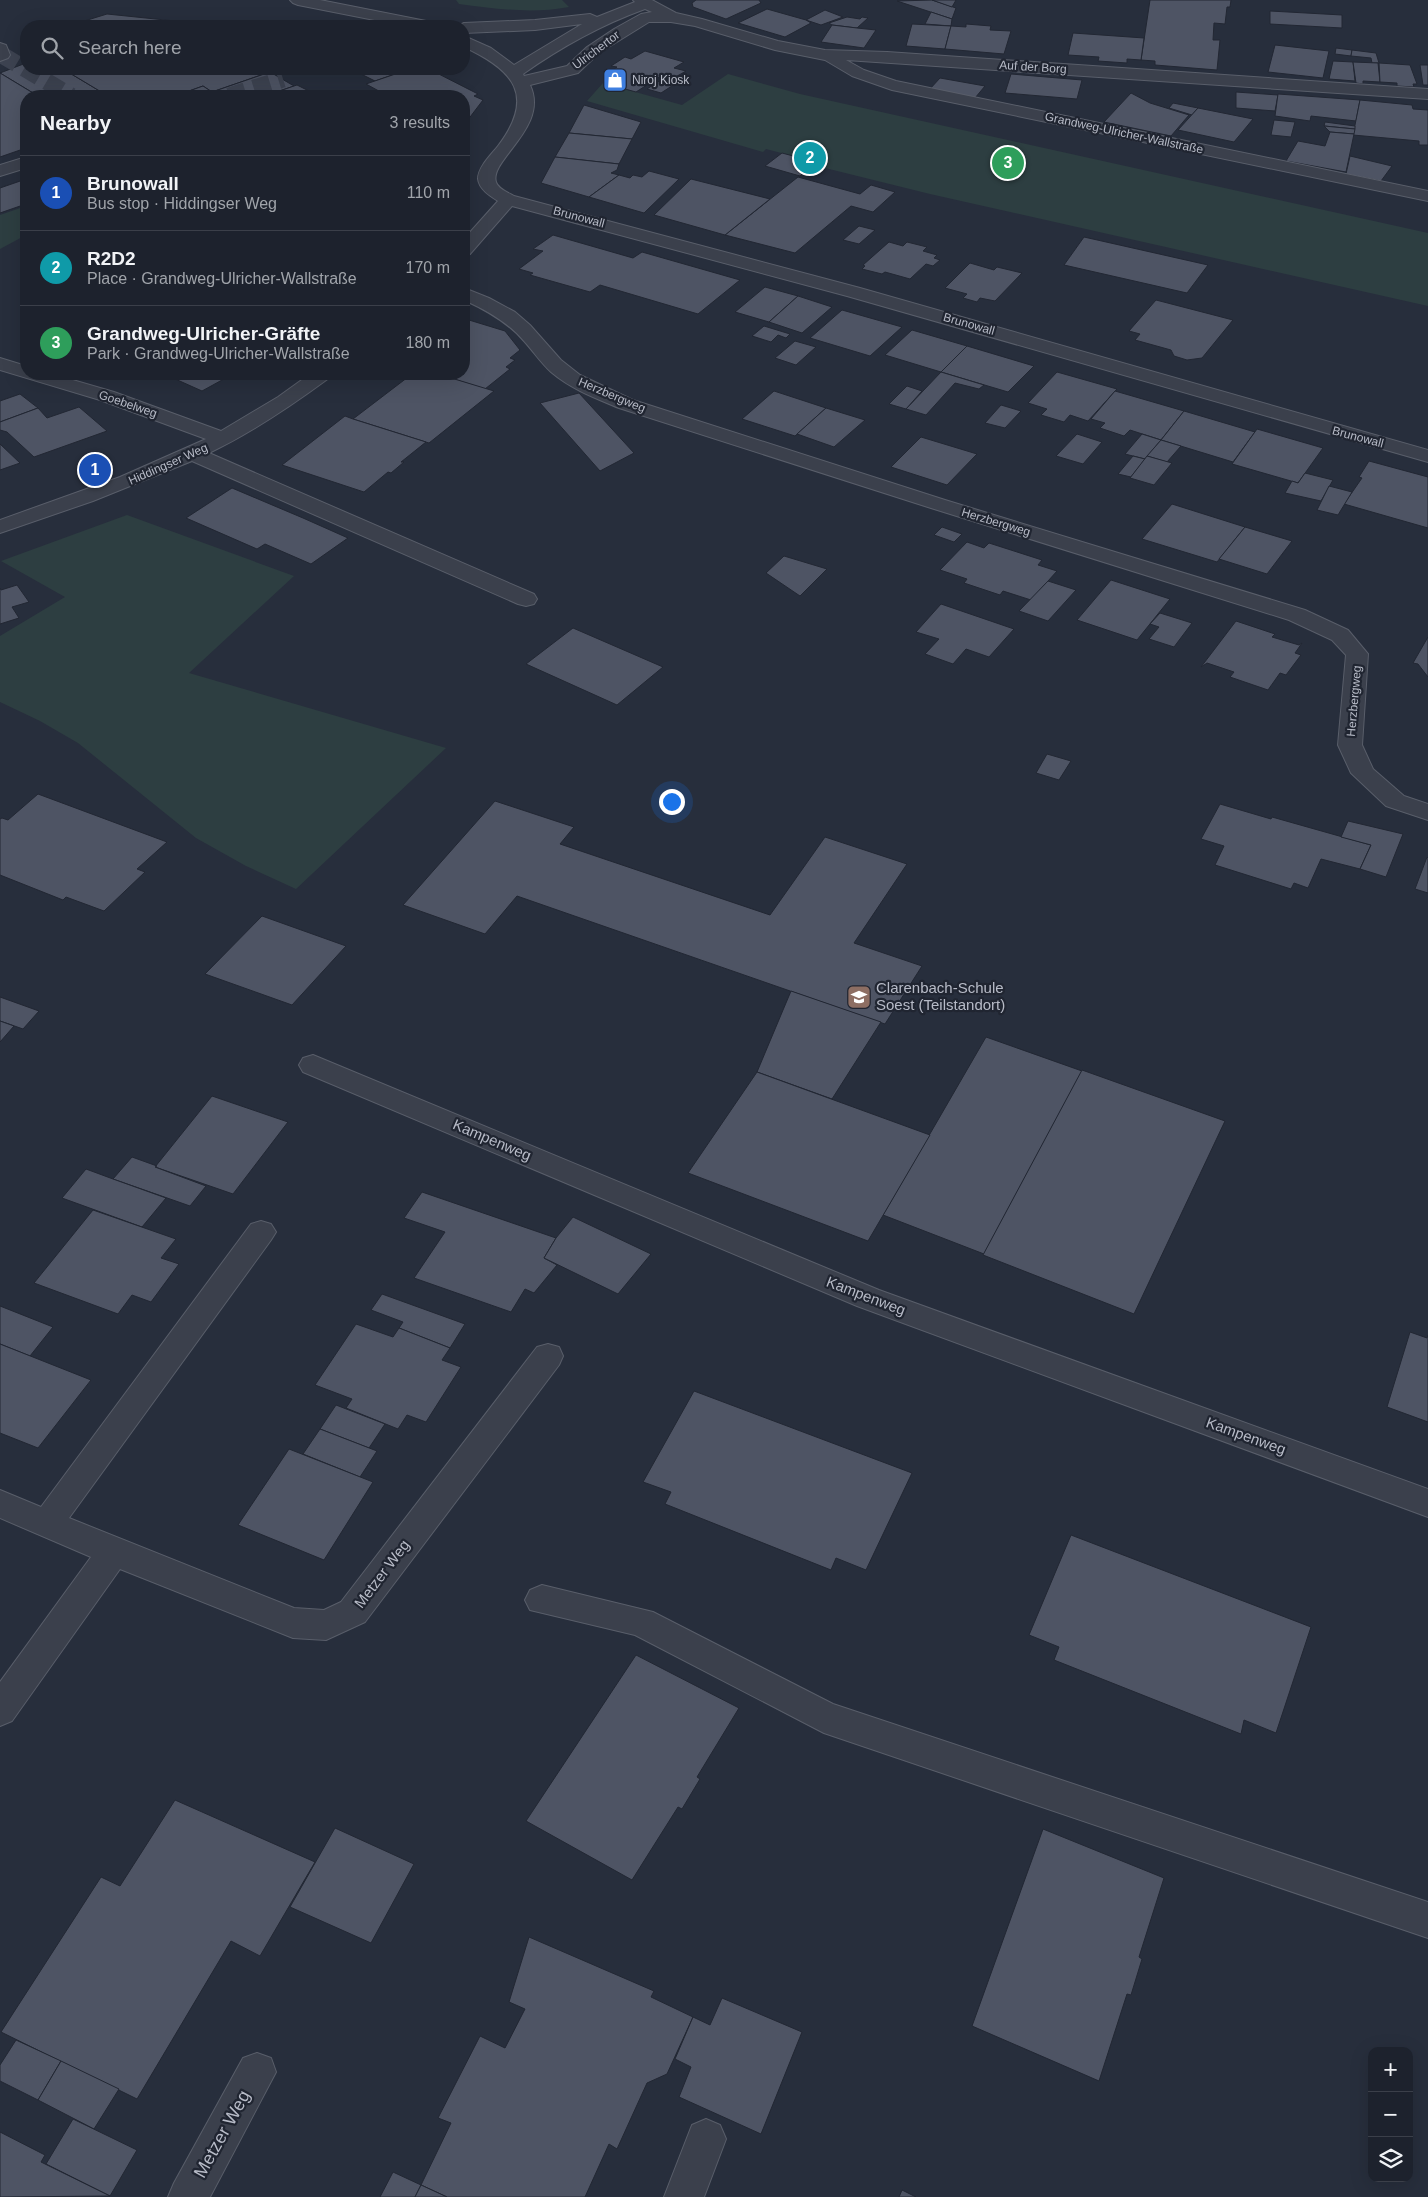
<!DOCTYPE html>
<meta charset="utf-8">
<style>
:root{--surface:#1d222d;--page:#252a35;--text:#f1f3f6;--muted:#a0a4aa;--line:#3b3f49;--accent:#2563eb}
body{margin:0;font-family:Arial,sans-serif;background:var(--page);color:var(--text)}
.controls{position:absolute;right:15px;bottom:15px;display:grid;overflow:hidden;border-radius:10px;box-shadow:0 5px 20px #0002}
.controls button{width:45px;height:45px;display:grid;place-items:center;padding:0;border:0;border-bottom:1px solid var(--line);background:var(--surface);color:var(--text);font:25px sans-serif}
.you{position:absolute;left:671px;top:801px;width:18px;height:18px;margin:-12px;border:4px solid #fff;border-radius:50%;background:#1a73e8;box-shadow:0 0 0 8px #1a73e833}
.badge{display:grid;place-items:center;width:32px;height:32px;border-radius:50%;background:var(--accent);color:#fff;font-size:16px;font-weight:700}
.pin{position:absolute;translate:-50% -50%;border:2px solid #fff;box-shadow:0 1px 5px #0006}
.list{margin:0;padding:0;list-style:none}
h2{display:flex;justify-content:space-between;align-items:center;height:65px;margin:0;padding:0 20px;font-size:21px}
h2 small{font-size:16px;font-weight:400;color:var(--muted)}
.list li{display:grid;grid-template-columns:32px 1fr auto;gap:15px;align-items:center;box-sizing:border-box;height:75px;padding:0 20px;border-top:1px solid var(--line)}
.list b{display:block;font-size:19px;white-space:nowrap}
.list p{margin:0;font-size:16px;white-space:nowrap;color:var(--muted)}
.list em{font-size:16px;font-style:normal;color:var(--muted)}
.icon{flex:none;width:28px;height:28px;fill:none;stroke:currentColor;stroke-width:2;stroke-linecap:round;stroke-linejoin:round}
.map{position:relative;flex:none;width:1428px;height:2197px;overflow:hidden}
.search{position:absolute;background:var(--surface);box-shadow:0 5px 20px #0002;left:20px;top:20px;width:450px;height:55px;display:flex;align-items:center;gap:12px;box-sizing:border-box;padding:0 18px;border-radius:20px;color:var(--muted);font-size:19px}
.panel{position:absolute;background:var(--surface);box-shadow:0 5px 20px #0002;left:20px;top:90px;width:450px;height:290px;border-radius:20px}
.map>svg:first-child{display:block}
.green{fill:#2d3e41}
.building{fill:#4e5464;stroke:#222733}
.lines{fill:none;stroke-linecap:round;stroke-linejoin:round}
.minor-tunnel{stroke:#3d4351;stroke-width:17;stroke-dasharray:17 9;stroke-linecap:butt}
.minor-casing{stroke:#595e6a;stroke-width:2}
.minor{fill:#3b404c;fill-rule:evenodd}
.labels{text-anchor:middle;stroke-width:4.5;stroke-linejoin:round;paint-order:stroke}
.far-street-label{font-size:12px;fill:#b7bbc7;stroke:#202531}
.far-poi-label{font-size:12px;fill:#b7bbc7;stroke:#202531;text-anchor:start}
.poi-label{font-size:15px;fill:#b7bbc7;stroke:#202531;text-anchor:start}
.street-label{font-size:15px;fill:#b7bbc7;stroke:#202531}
.near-street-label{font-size:18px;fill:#b7bbc7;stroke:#202531}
</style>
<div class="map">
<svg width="1428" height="2197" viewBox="0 0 1428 2197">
<rect width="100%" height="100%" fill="#272e3c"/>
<g class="green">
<path d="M456,0H562L569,7C532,14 496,9 459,4Z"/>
<path d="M728,74L800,94L1428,233V306L930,194L813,165L816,162L766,149L763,152L587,101L603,83L682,105Z"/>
<path d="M26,206V235L0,249V215Z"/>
<path d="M127,515L294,576L189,673L446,748L296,889L246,866L196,838L78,743L40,721L0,702V636L65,597L1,561Z"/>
</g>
<g class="building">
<path d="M696,0H759L761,3L726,19L693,7L692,3Z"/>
<path d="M932,0L956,8L952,19L897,1Z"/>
<path d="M932,0H956L952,7Z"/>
<path d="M1150,0H1231L1230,7H1227L1225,24L1214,23L1213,40H1220L1217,70L1155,65V61L1141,60Z"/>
<path d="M767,9L806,20L811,23L785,37L738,23Z"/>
<path d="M825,10L843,17L821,25L806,20Z"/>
<path d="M1270,11L1342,15V28L1270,24Z"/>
<path d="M931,12L952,19L951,26L925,24Z"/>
<path d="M107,14L175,21L185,26H68Z"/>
<path d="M847,17L860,19L862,17L868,18L857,28L832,25L829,23Z"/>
<path d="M912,24L951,26L945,49L906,46Z"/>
<path d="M966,24L991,26L990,30L1011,31L1004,54L945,49L951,26L966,27Z"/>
<path d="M832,25L857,28L876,30L864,48L821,42Z"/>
<path d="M1073,33L1144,38L1141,60L1127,59V63L1098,61L1099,57L1068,55Z"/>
<path d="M1275,45L1329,51L1323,78L1268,72Z"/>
<path d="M1336,48L1352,50L1351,56L1335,54Z"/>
<path d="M1352,50L1376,53L1379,63H1372L1371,58L1351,56Z"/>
<path d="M645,51L684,62L674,68L686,71L672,79L661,76L636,92L603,83L617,74L610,72L617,67L611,66L625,57L631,59Z"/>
<path d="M1333,61L1353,62L1355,81L1329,79Z"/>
<path d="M1353,62L1378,63L1380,82L1363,81V84L1356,83Z"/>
<path d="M26,63V69H63L108,96H38L0,73Z"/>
<path d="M1379,63L1410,65L1417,84H1413L1414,87L1397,86V83L1380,82Z"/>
<path d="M1420,65H1428V85H1423Z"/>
<path d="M63,69H265L270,72L212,92L203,86L175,96H108Z"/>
<path d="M351,69H410L375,81Z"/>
<path d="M410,69H429L478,94L474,96L483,100L464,125V96H388L366,84Z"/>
<path d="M270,72L294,86L265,96H175L203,86L212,92Z"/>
<path d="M0,73L38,96H26V148L0,157Z"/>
<path d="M1011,74L1082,80L1077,99L1005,93Z"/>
<path d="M664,78L678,82L661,93L647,89Z"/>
<path d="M940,78L985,86L975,98L929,90Z"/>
<path d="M297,85L319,96H265L294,86Z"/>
<path d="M1236,92L1278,95L1275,111L1236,108Z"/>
<path d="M1131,93L1150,103L1189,115L1171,136L1104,122Z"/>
<path d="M1278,94L1360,100L1356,121L1311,116L1310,121L1275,116Z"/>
<path d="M1360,100L1412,105L1413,109L1428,110V145H1419V141L1353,135Z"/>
<path d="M1173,103L1198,108L1192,115L1169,108Z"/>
<path d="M584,105L641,122L632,139L569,133Z"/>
<path d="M1198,108L1253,119L1234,142L1178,130Z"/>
<path d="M1274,120L1295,122L1291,137L1271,135Z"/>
<path d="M1325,122L1355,126V129L1324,126Z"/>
<path d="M1324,126L1355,129L1354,134L1330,132Z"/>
<path d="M1330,132L1354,134L1346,172L1286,161L1298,141L1325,146Z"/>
<path d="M569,133L632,139L619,164L555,157Z"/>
<path d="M782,153L816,162L800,176L765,166Z"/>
<path d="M1350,156L1392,166L1381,181L1346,174Z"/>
<path d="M555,157L619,164L617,170L611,173L619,175L589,197L541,183Z"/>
<path d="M649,171L679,179L644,213L589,197L619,175L630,178L633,175L642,177Z"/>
<path d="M798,177L860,194L871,185L895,192L873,212L851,206L795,253L725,235Z"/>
<path d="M26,179V204L0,213V188Z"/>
<path d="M691,179L770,199L725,235L654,215Z"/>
<path d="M859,226L875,230L859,244L843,240Z"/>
<path d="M553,235L633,258L642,252L740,280L698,314L600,285L590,292L530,275L533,273L519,269L543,251L533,249Z"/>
<path d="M1084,237L1208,265L1187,293L1064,265Z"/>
<path d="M889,242L903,246L907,242L927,247L923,251L937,255L934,258L940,260L933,266L926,264L910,279L885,272L882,274L862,269L865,266L863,265Z"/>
<path d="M970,263L994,270L997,267L1022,273L995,301L980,298L977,302L963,298L967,294L945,288Z"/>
<path d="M765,287L798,296L769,322L735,312Z"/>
<path d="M798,296L832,307L802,333L769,322Z"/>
<path d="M1156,300L1233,320L1202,358L1187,360L1174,356L1171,350L1135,340L1140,334L1129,331Z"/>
<path d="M842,310L902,327L870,356L810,338Z"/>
<path d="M469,320L505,331L520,350L510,358L515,360L506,367L510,369L485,389L438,374H464V324Z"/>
<path d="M764,326L790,334L786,338L778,335L771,342L752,336Z"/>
<path d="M912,330L967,346L941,372L885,355Z"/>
<path d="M795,341L816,347L796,365L775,358Z"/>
<path d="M967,346L1034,366L1008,392L941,372Z"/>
<path d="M941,372L984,385L979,389L955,383L926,415L906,409Z"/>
<path d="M1057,372L1117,389L1088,421L1070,415L1064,422L1041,415L1047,409L1028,403Z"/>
<path d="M164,374H233L202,391Z"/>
<path d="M412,374H438L494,391L429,443L353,419Z"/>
<path d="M907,386L922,391L906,409L889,404Z"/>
<path d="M774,391L826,408L795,436L742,419Z"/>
<path d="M1115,391L1184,411L1161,440L1130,430L1124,436L1100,428L1105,423L1091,419Z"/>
<path d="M579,393L634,453L600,471L540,403Z"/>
<path d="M20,394L38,408L0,422V401Z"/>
<path d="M1001,405L1021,411L1005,428L985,423Z"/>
<path d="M79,407L107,431L34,457L7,432L0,430V422L38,408L47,418Z"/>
<path d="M826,408L865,420L834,447L797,434Z"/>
<path d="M1184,411L1255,432L1233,462L1161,440Z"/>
<path d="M345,416L353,419L426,442L401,462H404L391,473L388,472L364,492L282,465Z"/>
<path d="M1257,429L1323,448L1298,483L1232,464Z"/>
<path d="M1077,434L1102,442L1083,464L1056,456Z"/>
<path d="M1142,434L1161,440L1145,459L1125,454Z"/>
<path d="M921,437L977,454L947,485L891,467Z"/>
<path d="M1161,440L1181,446L1167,462L1147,456Z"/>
<path d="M0,444L20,463L0,470Z"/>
<path d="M1133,456L1145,459L1131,477L1118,474Z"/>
<path d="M1147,456L1172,463L1154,485L1130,478Z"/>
<path d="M1369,461L1428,477V528L1344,504L1362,478L1359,477Z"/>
<path d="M1305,473L1333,480L1321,501L1285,493L1292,481L1298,483Z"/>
<path d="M1329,486L1352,492L1338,515L1317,510Z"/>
<path d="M232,488L303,518L348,538L311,564L265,544L257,549L186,518Z"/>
<path d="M1172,504L1245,527L1217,562L1142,539Z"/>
<path d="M942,527L962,534L954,542L934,535Z"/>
<path d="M1245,527L1292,541L1267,574L1219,559Z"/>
<path d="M967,542L984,548L989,543L1042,560L1038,565L1057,571L1031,600L1003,591L1000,595L964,583L967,579L940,570Z"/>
<path d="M784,556L827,569L800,596L766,573Z"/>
<path d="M1111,580L1170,599L1137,640L1077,620Z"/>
<path d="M1048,581L1076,590L1048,621L1019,611Z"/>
<path d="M17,585L29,602L12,607L19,618L0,624V588L1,590Z"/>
<path d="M941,604L1014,629L989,657L966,649L953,664L925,654L939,639L916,632Z"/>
<path d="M1160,613L1192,623L1174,647L1149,639L1159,627L1150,624Z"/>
<path d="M1236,621L1275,634L1272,637L1299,645L1302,643L1295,653L1301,655L1286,675L1280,673L1268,690L1230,677L1234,672L1207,663L1201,667Z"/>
<path d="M573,628L663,667L617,705L526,664Z"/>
<path d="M1428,637V677L1418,664L1413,663Z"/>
<path d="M1047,754L1071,761L1059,780L1036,773Z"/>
<path d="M38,794L167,842L137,869L145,872L104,911L66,897L63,900L0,875V819L2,818L8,820Z"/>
<path d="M495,801L574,827L560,844L770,915L825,837L907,864L854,943L922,966L885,1024L517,896L485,934L403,905Z"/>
<path d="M1220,804L1271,819L1272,817L1371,845L1360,869L1321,859L1308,888L1294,883L1291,889L1215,865L1224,846L1201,839Z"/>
<path d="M1348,821L1403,834L1386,877L1360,869L1371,845L1341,837Z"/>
<path d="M1427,857L1428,858V893L1415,889Z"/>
<path d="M262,916L346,946L292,1005L205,974Z"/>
<path d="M791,991L881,1022L832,1099L757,1072Z"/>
<path d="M0,997L39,1011L23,1029L6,1023L0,1021Z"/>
<path d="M0,1021L14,1026L0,1042Z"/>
<path d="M986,1037L1082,1071L984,1254L883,1215Z"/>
<path d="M1082,1070L1225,1121L1134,1314L983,1255Z"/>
<path d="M757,1072L930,1135L868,1241L688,1173Z"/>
<path d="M212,1096L288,1122L233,1194L155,1167Z"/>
<path d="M132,1157L157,1166L155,1167L206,1186L190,1206L113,1179Z"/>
<path d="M86,1169L113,1179L166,1198L142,1227L62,1198Z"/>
<path d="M422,1192L556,1238L544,1258L557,1265L534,1293L525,1289L511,1312L414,1278L445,1232L404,1218Z"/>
<path d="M93,1210L176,1239L161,1258L179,1264L151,1302L132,1295L118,1314L34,1283Z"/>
<path d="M573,1217L651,1254L618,1294L544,1258L556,1238Z"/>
<path d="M382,1294L465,1324L450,1348L399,1328L403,1322L371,1310Z"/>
<path d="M0,1306L53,1327L30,1356L0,1344Z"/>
<path d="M356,1324L393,1337L399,1328L450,1348L442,1360L461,1367L426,1422L407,1415L398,1429L346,1408L352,1399L315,1385Z"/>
<path d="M1410,1332L1427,1338L1428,1335V1422L1387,1407Z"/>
<path d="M0,1344L91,1380L38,1448L0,1433Z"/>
<path d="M694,1391L912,1473L866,1570L836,1558L831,1570L665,1504L671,1492L643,1482Z"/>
<path d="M336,1405L385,1424L369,1448L320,1429Z"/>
<path d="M320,1429L377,1451L360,1477L303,1454Z"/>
<path d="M289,1449L373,1482L324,1560L238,1525Z"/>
<path d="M1071,1535L1311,1627L1276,1733L1244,1720L1241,1734L1054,1660L1059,1647L1029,1635Z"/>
<path d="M636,1655L739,1708L697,1777L700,1779L682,1809L678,1807L632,1880L526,1821Z"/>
<path d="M175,1800L315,1862L260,1956L231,1941L137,2099L1,2032L101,1877L120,1886Z"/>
<path d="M335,1828L414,1864L371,1943L290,1907Z"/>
<path d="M1043,1829L1164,1878L1139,1957L1142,1959L1131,1995L1127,1994L1099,2081L972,2026Z"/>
<path d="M529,1937L654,1991L651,1997L693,2017L667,2074L647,2083L617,2149L609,2144L585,2197H447L421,2185L451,2123L438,2118L480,2036L505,2048L525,2009L509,2002Z"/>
<path d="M722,1998L802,2032L761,2134L679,2097L691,2067L675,2059L693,2017L710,2025Z"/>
<path d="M16,2040L61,2061L38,2100L0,2081V2065Z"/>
<path d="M61,2061L119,2089L94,2129L38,2100Z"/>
<path d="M73,2119L137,2150L110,2196L46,2164Z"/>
<path d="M0,2132L45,2155L41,2162L110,2196L0,2197Z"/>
<path d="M393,2172L421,2185L415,2197H380Z"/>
<path d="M421,2185L447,2197H415Z"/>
<path d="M902,2190L916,2197H899Z"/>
</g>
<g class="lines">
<g class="minor-tunnel">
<path d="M2,55L71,96"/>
<path d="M229,96L283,79"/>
</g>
<g class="minor-casing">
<g id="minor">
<path d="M290,0H320L426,21L431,23L434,26H405L298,5L293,3Z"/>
<path d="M633,0H652L676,13L702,19L778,41L825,50L887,52L1428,89V99L846,60L864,70L896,81L1428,191V201L892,90L852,76L825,60L775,50L695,26L671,22H649L599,53L578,73L530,85C550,127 489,160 496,182C498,189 509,193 514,196L860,288L1428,450V462L847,296L512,206L470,254L464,255V239L498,201C490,196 479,189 478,179C478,167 491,155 498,146C536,96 514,70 464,47V36L491,48L514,65L582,24L535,30L464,33V26H458L464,23L535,20L590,14L597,17L635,2ZM645,9L652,12L641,14L614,29L587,47L567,66L524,76L523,74C561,47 601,25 645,9Z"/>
<path d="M0,43L6,45L10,55L8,58L0,61Z"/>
<path d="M26,157V168L0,176V165Z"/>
<path d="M464,288L489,298L515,312L530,325L561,360L580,375L633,400L945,500L1305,610L1348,630L1368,654L1362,745L1373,769L1404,796L1428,804V820L1386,806L1351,773L1338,745L1346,655L1332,640L1289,620L931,508L619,408C595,398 571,389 551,372C541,363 533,351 524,341C508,322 486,310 464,300Z"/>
<path d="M0,358L26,366V374H52L114,392L221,431L278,397L310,374H331L329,378C291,406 251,433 209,453L534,594L537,599L534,604L526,606L518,604L192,461L93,501L0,533V520L120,477L206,439L100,400L0,370Z"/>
<path d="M313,1055L879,1290L1428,1489V1517L857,1306L303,1072L299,1065L303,1058Z"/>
<path d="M261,1221L271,1224L276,1232L271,1240L69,1518L294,1608L324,1610L341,1602L537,1347L548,1344L559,1347L563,1356L559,1365L365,1622L326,1640L293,1638L120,1569L12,1721L0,1726V1682L91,1557L0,1518V1490L41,1507L251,1224Z"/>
<path d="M542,1585L653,1612L833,1704L1428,1902V1938L824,1733L635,1635L530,1610L525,1600L530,1590Z"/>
<path d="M257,2053L271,2058L276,2072L210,2197H168L174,2183L243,2058Z"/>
<path d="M706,2119L720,2125L726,2139L704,2197H664L692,2125Z"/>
</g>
</g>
<use href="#minor" class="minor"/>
</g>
<defs>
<g id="shop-square" transform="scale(1.25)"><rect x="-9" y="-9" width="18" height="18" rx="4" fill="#3f7fe0" stroke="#202531"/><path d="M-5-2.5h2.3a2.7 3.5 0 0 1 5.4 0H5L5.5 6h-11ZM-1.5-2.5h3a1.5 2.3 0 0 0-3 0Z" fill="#fff"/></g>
<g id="school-square" transform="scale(1.25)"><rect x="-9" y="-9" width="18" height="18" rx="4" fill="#8d6e63" stroke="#202531"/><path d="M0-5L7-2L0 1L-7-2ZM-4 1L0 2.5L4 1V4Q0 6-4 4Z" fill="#fff"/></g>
</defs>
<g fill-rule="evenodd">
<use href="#shop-square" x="615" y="80"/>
<use href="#school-square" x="859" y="997"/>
</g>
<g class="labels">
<g class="far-street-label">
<text transform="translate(596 50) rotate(-37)" y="4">Ulrichertor</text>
<text transform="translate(1033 67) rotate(4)" y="4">Auf der Borg</text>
<text transform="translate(1124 133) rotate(12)" y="4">Grandweg-Ulricher-Wallstraße</text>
<text transform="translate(579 217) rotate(15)" y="4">Brunowall</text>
<text transform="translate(969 324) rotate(16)" y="4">Brunowall</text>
<text transform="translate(612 395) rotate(23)" y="4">Herzbergweg</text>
<text transform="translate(128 404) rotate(19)" y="4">Goebelweg</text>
<text transform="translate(1358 437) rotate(15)" y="4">Brunowall</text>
<text transform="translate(168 464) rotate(-24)" y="4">Hiddingser Weg</text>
<text transform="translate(996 522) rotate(17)" y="4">Herzbergweg</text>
<text transform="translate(1354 701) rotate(-85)" y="4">Herzbergweg</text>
</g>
<g class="far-poi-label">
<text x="632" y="84">Niroj Kiosk</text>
</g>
<g class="poi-label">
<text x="876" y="993">Clarenbach-Schule<tspan x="876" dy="17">Soest (Teilstandort)</tspan></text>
</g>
<g class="street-label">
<text transform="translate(492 1140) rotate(23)" y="5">Kampenweg</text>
<text transform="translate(866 1296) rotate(21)" y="5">Kampenweg</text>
<text transform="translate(1246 1436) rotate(20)" y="5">Kampenweg</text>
<text transform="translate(382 1574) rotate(-53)" y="5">Metzer Weg</text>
</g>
<g class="near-street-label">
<text transform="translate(222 2134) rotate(-61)" y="6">Metzer Weg</text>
</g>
</g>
</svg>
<div class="controls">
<button>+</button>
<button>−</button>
<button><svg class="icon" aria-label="layers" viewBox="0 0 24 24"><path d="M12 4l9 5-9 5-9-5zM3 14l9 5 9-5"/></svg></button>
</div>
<div class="you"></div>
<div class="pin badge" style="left:95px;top:470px;background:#1a4fb4">1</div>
<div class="pin badge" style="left:810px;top:158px;background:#0f9aa8">2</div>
<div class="pin badge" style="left:1008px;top:163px;background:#2e9e5b">3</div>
<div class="search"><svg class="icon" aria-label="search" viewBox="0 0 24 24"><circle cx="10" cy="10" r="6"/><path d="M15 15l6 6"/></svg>Search here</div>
<section class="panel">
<h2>Nearby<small>3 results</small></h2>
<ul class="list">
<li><span class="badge" style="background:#1a4fb4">1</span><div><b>Brunowall</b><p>Bus stop · Hiddingser Weg</p></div><em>110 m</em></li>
<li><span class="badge" style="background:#0f9aa8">2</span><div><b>R2D2</b><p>Place · Grandweg-Ulricher-Wallstraße</p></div><em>170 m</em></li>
<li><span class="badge" style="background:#2e9e5b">3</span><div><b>Grandweg-Ulricher-Gräfte</b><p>Park · Grandweg-Ulricher-Wallstraße</p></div><em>180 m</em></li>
</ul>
</section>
</div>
